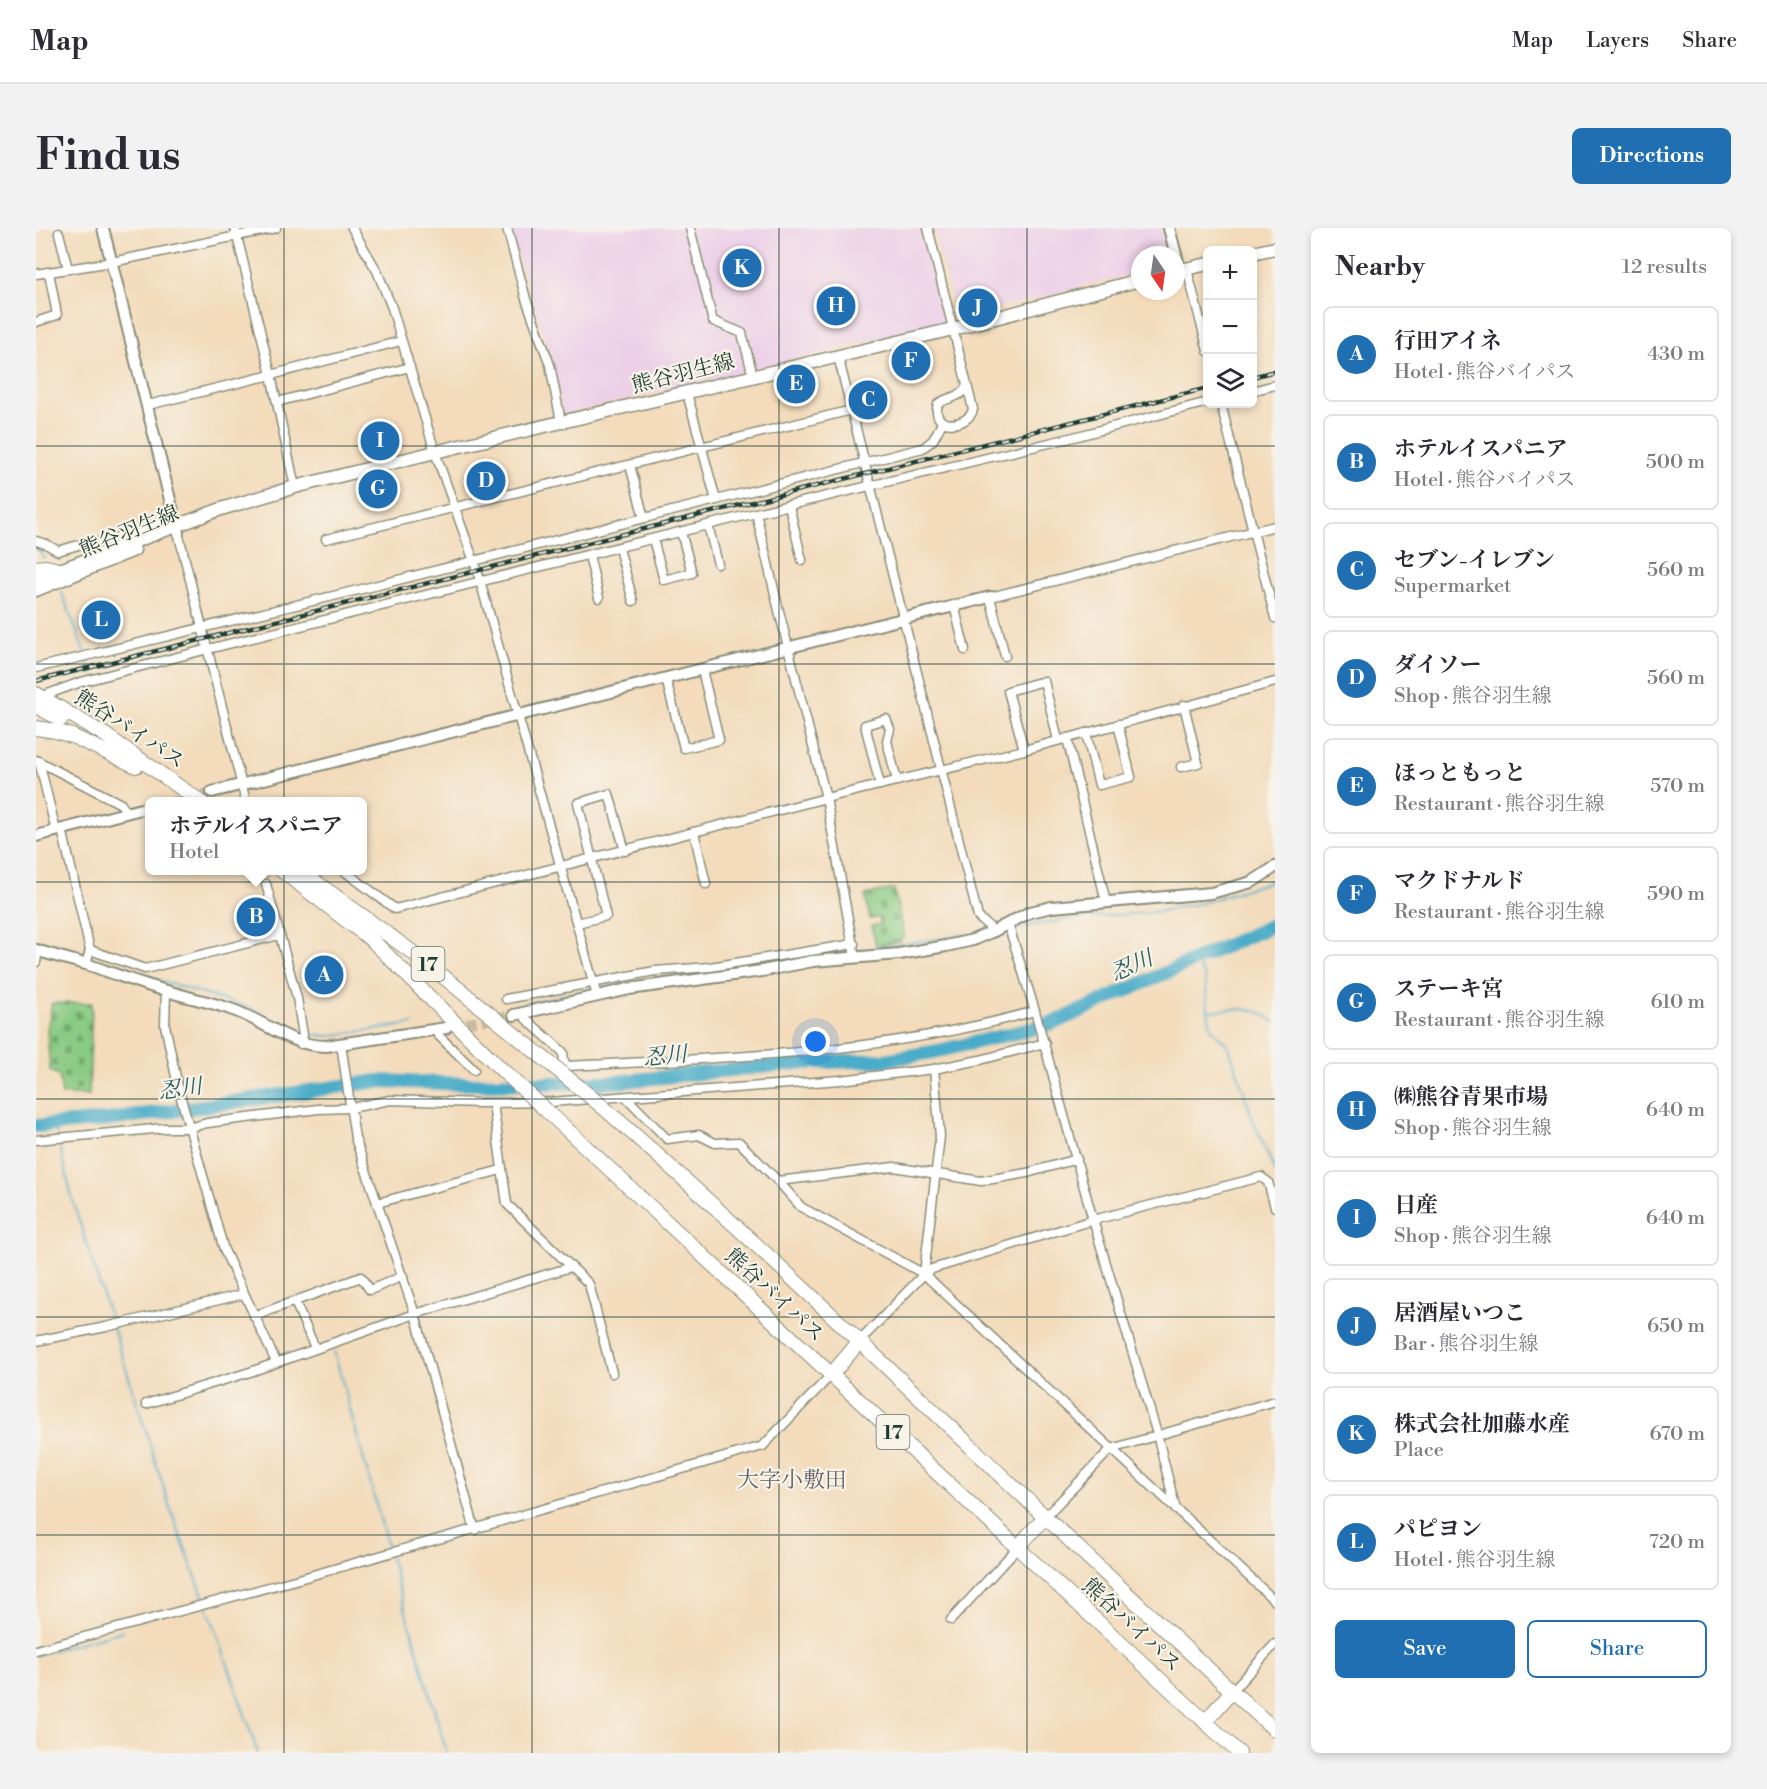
<!DOCTYPE html>
<meta charset="utf-8">
<style>
:root{--surface:#fff;--page:#f2f2f3;--text:#2b2b33;--muted:#7c7c81;--line:#e1e1e2;--accent:#1f6fb2}
body{margin:0;font-family:"Libre Bodoni","Noto Serif JP",serif;background:var(--page);color:var(--text)}
.controls{position:absolute;right:18px;top:18px;display:grid;overflow:hidden;border-radius:9px;box-shadow:0 3px 9px #0003}
.controls button{width:54px;height:54px;display:grid;place-items:center;padding:0;border:0;border-bottom:2px solid var(--line);background:var(--surface);color:var(--text);font:30px sans-serif}
.compass{position:absolute;left:1095px;top:18px;width:54px;height:54px;border-radius:50%;background:var(--surface);box-shadow:0 3px 9px #0003;rotate:167deg}
.you{position:absolute;left:780px;top:814px;width:21px;height:21px;margin:-15px;border:4px solid #fff;border-radius:50%;background:#1a73e8;box-shadow:0 0 0 9px #1a73e833}
.badge{display:grid;place-items:center;width:39px;height:39px;border-radius:50%;background:var(--accent);color:#fff;font-size:20px;font-weight:700}
.pin{position:absolute;translate:-50% -50%;border:3px solid #fff;box-shadow:0 2px 6px #0006}
.popup{position:absolute;left:109px;top:569px;width:222px;height:78px;box-sizing:border-box;display:grid;place-content:center;border-radius:9px;background:var(--surface);filter:drop-shadow(0 2px 4px #0005);font-size:20px;white-space:nowrap;color:var(--muted)}
.popup b{font-size:22px;color:var(--text)}
.popup::after{content:'';position:absolute;left:50%;top:100%;margin-left:-12px;border:12px solid transparent;border-top-color:var(--surface)}
.list{margin:0;padding:0;list-style:none}
h2{display:flex;justify-content:space-between;align-items:center;height:78px;margin:0;padding:0 24px;font-size:26px}
h2 small{font-size:20px;font-weight:400;color:var(--muted)}
.list li{display:grid;grid-template-columns:39px 1fr auto;gap:18px;align-items:center;box-sizing:border-box;height:96px;margin:0 12px 12px;padding:0 12px;border:2px solid var(--line);border-radius:9px}
.list b{display:block;font-size:22px;white-space:nowrap}
.list p{margin:0;font-size:20px;white-space:nowrap;color:var(--muted)}
.list em{font-size:20px;font-style:normal;color:var(--muted)}
.actions{display:flex;gap:12px;padding:18px 24px}
.actions a{flex:1;padding:14px 0;border:2px solid var(--accent);border-radius:9px;text-align:center;font-size:21px;color:var(--accent)}
.actions .main{background:var(--accent);color:#fff}
.icon{flex:none;width:33px;height:33px;fill:none;stroke:currentColor;stroke-width:2;stroke-linecap:round;stroke-linejoin:round}
.map{position:relative;flex:none;width:1239px;height:1525px;overflow:hidden;border-radius:9px}
header{display:flex;align-items:center;gap:36px;box-sizing:border-box;height:84px;padding:0 30px;background:var(--surface);border-bottom:2px solid var(--line)}
header strong{font-size:28px}
nav{display:flex;gap:33px;margin-inline-start:auto;font-size:21px}
.intro{display:flex;align-items:center;justify-content:space-between;box-sizing:border-box;height:144px;padding:0 36px}
h1{margin:0;font-size:42px}
.button{padding:15px 27px;border-radius:9px;background:var(--accent);color:#fff;font-size:21px;font-weight:700}
main{display:flex;gap:36px;padding:0 36px}
aside{flex:1;background:var(--surface);border-radius:9px;box-shadow:0 3px 9px #0003}
.map>svg:first-child{display:block}
.built{fill:#edd0e8}
.cemetery{fill:url(#cemetery-stones);stroke:#54845c;stroke-width:1.5}
.lines{fill:none;stroke-linecap:round;stroke-linejoin:round}
.stream{stroke:#49acc8;stroke-width:2}
.river{stroke:#49acc8;stroke-width:14}
.minor-tunnel{stroke:#c9bba0;stroke-width:8;stroke-dasharray:8 4;stroke-linecap:butt}
.tertiary-tunnel{stroke:#c9bba0;stroke-width:10;stroke-dasharray:10 5;stroke-linecap:butt}
.minor-casing{stroke:#898c78;stroke-width:11}
.tertiary-casing{stroke:#898c78;stroke-width:14}
.secondary-casing{stroke:#898c78;stroke-width:15}
.trunk-casing{stroke:#898c78;stroke-width:16}
.minor{stroke:#fff;stroke-width:8}
.tertiary{stroke:#fff;stroke-width:10}
.secondary{stroke:#fff;stroke-width:12}
.trunk{stroke:#fff;stroke-width:14}
.rail-casing{stroke:#1f3d34;stroke-width:4.5}
.rail{stroke:#f7f3e8;stroke-width:2;stroke-dasharray:7;stroke-linecap:butt}
.trunk-bridge-casing{stroke:#898c78;stroke-width:16;stroke-linecap:butt}
.trunk-bridge{stroke:#fff;stroke-width:14}
.grid{fill:none;stroke:#1f3d34;stroke-width:1.5;stroke-opacity:0.55}
.labels{text-anchor:middle;stroke-width:4.5;stroke-linejoin:round;paint-order:stroke}
.shield{fill:#f7f3e8;stroke:#60746a;stroke-width:1.5}
.shield-label{font-size:20px;font-weight:bold;fill:#1f3d34}
.street-label{font-size:21px;fill:#1f3d34;stroke:#f7f3e8}
.water-label{font-size:22px;font-style:italic;fill:#2c5e60;stroke:#f7f3e8}
.neighbourhood-label{font-size:22px;fill:#666467;stroke:#f7f3e8}
</style>
<header>
<strong>Map</strong>
<nav><a>Map</a><a>Layers</a><a>Share</a></nav>
</header>
<div class="intro"><h1>Find us</h1><a class="button">Directions</a></div>
<main>
<div class="map">
<svg width="1239" height="1525" viewBox="0 0 1239 1525">
<defs>
<pattern id="cemetery-stones" width="16" height="16" patternUnits="userSpaceOnUse" patternTransform="scale(1.5)"><rect width="16" height="16" fill="#8acb83"/><path d="M2 7V4a2 2 0 0 1 4 0v3zM10 15v-3a2 2 0 0 1 4 0v3z" fill="#70a66c"/></pattern>
</defs>
<rect width="100%" height="100%" fill="#f7f3e8"/>
<filter id="ink" filterUnits="userSpaceOnUse"><feTurbulence type="fractalNoise" baseFrequency=".0167" numOctaves="2"/><feDisplacementMap in="SourceGraphic" scale="12" xChannelSelector="R" yChannelSelector="G"/><feConvolveMatrix kernelMatrix="1 2 1 2 8 2 1 2 1" color-interpolation-filters="sRGB"/></filter>
<filter id="wash" filterUnits="userSpaceOnUse"><feTurbulence type="fractalNoise" baseFrequency=".008" numOctaves="4" result="noise"/><feDisplacementMap in="SourceGraphic" scale="24" xChannelSelector="R" yChannelSelector="G"/><feGaussianBlur stdDeviation="1.35" result="paint"/><feColorMatrix in="noise" values="0 0 0 0 0 0 0 0 0 0 0 0 0 0 0 0 0 1.4 0 .05"/><feComposite in="paint" operator="in"/></filter>
<g filter="url(#wash)">
<rect width="100%" height="100%" fill="#f3dbbb"/>
<g class="built">
<path d="M473,0H888L911,95L527,187L516,134Z"/>
<path d="M898,0H1125L1132,27H1104V44L920,91Z"/>
</g>
<g class="cemetery">
<path d="M858,661L868,709L865,710L864,713L840,718L836,698L845,696L843,689L834,691L829,667Z"/>
<path d="M16,775H56L53,867H26L23,847L14,843L11,802Z"/>
</g>
<g class="lines">
<g class="stream">
<path d="M0,322L4,323L8,330"/>
<path d="M26,365L49,425"/>
<path d="M50,430L56,448"/>
<path d="M57,453L61,465"/>
<path d="M981,700L1033,691L1119,684L1166,675L1239,652"/>
<path d="M0,713L50,729"/>
<path d="M822,723L929,707"/>
<path d="M792,727L816,723"/>
<path d="M55,731L216,781L250,801L264,805"/>
<path d="M1160,733L1169,750L1172,783L1175,800L1193,819L1216,889L1239,944"/>
<path d="M682,742L760,731"/>
<path d="M470,780L585,755L673,743"/>
<path d="M1172,783C1198,782 1219,775 1239,795"/>
<path d="M269,806L292,808L377,796"/>
<path d="M19,896L21,906"/>
<path d="M22,912L37,973L136,1286L181,1405L222,1525"/>
<path d="M298,1123L353,1323"/>
<path d="M354,1329L411,1525"/>
<path d="M0,1427L87,1403"/>
</g>
<path class="river" d="M0,898L72,892L342,853L433,856L580,854L761,835L849,832L902,823L996,801L1022,793L1239,696"/>
</g>
</g>
<g filter="url(#ink)">
<g class="lines">
<path class="minor-tunnel" d="M227,642L230,656"/>
<g class="tertiary-tunnel">
<path d="M137,574L176,564"/>
<path d="M416,798L478,787"/>
</g>
<g class="minor-casing">
<g id="minor">
<path d="M199,0L235,147L259,259"/>
<path d="M316,0L341,43L356,80L399,224L441,342L561,768"/>
<path d="M471,0L490,71L514,137L525,194"/>
<path d="M654,0L676,90L677,93L706,105L717,148"/>
<path d="M892,0L937,181C934,199 894,204 902,176C912,168 926,171 931,157"/>
<path d="M23,5L32,41"/>
<path d="M1151,41L1172,123"/>
<path d="M0,46L76,34L240,0"/>
<path d="M0,94L21,87L13,44"/>
<path d="M802,128L942,689L958,703"/>
<path d="M1216,163L1239,157"/>
<path d="M651,165L680,272L887,220L897,212L906,195"/>
<path d="M241,174L374,139"/>
<path d="M1185,176L1239,390"/>
<path d="M112,177L235,147L365,113"/>
<path d="M594,237L608,290"/>
<path d="M753,278L766,332"/>
<path d="M720,285L743,383L790,570L819,729"/>
<path d="M672,297L682,336"/>
<path d="M142,304L210,574"/>
<path d="M290,311L816,182"/>
<path d="M617,311L628,352L656,345L645,304"/>
<path d="M0,313L10,316L22,323L49,315L68,314L138,289"/>
<path d="M583,320L597,373"/>
<path d="M553,327L563,370"/>
<path d="M918,377L929,422"/>
<path d="M969,428L954,369L1239,298"/>
<path d="M0,440L322,362L680,272"/>
<path d="M630,451L648,520L683,512L666,442"/>
<path d="M12,466L45,454L172,421L720,285L1030,211L1172,174"/>
<path d="M1050,505L1063,557L1095,549L1082,496"/>
<path d="M1031,510L1070,674"/>
<path d="M988,522L972,463L1008,453L1022,512"/>
<path d="M0,532L85,576L91,585"/>
<path d="M3,533L20,603"/>
<path d="M1145,539L1162,535L1148,477"/>
<path d="M844,557L829,497L850,491L854,501L851,513L861,553"/>
<path d="M26,601L54,722"/>
<path d="M658,604L670,656"/>
<path d="M307,642L359,681L790,570L988,522L1239,454"/>
<path d="M230,656L261,770L267,807L265,816"/>
<path d="M541,695L570,688L542,575L573,566L589,623"/>
<path d="M0,734L2,723"/>
<path d="M50,736L54,722L109,741L243,707"/>
<path d="M130,763L129,797L143,863L188,1022L240,1134"/>
<path d="M470,771L619,743L674,739L818,716"/>
<path d="M999,783L1057,992L1121,1206L1140,1282"/>
<path d="M490,784V791L527,824L528,834L532,838C688,830 848,826 999,783L972,696"/>
<path d="M401,801L402,807L438,842"/>
<path d="M305,816L319,910L379,1086L439,1302"/>
<path d="M590,869L631,911L663,907L679,915L703,914L742,953L765,979L888,1046L1239,1373"/>
<path d="M457,876L471,976L553,1056L576,1145"/>
<path d="M0,912L129,900H153L171,895L282,881L315,880L354,872L443,875L515,874L804,852L898,841L944,832L1009,815"/>
<path d="M742,953L858,939L945,953L991,945L1041,931"/>
<path d="M341,975L465,942"/>
<path d="M888,1046L904,908L898,841"/>
<path d="M259,1074L279,1120"/>
<path d="M218,1088L325,1049L334,1062L367,1048"/>
<path d="M0,1113L70,1099L208,1066"/>
<path d="M824,1113L888,1046L896,1041L1057,992L1225,949L1232,954L1239,979"/>
<path d="M110,1176L214,1144L379,1086L535,1039"/>
<path d="M1009,1289L1075,1221L1239,1173"/>
<path d="M915,1392L982,1319"/>
<path d="M0,1422L270,1349L727,1218L795,1147"/>
<path d="M1196,1463L1239,1416"/>
</g>
</g>
<g class="tertiary-casing">
<g id="tertiary">
<path d="M67,0L142,304"/>
<path d="M1133,0L1144,42"/>
<path d="M176,564L954,369"/>
<path d="M0,608L113,579"/>
<path d="M0,722C18,728 36,732 53,737C79,746 105,756 131,763C153,770 176,774 197,782C229,793 254,818 290,818L410,800"/>
<path d="M478,787L593,761L726,743L777,733L863,726L910,718L937,712L958,703L994,684L1016,679L1175,665L1216,654L1239,639"/>
</g>
</g>
<g class="secondary-casing">
<g id="secondary">
<path d="M1216,25L1239,20"/>
<path d="M1140,43L1172,36"/>
<path d="M0,351L185,281L259,259L399,224L917,101L1104,52"/>
<path d="M0,362L98,322"/>
</g>
</g>
<g class="trunk-casing">
<g id="trunk">
<path d="M0,340L10,339L23,342"/>
<path d="M0,466L69,507L165,574"/>
<path d="M0,478L25,491"/>
<path d="M0,500L20,503L36,508L100,538"/>
<path d="M245,642L337,713L465,841"/>
<path d="M263,642L387,732L516,837"/>
<path d="M568,880C798,1081 1012,1298 1239,1502"/>
<path d="M511,883L1203,1525"/>
<path d="M795,1147L824,1113"/>
<path d="M982,1319L1009,1289"/>
<path d="M1169,1494L1196,1463"/>
</g>
</g>
<use href="#minor" class="minor"/>
<use href="#tertiary" class="tertiary"/>
<use href="#secondary" class="secondary"/>
<use href="#trunk" class="trunk"/>
<g class="rail-casing">
<g id="rail">
<path d="M1216,149L1239,143"/>
<path d="M0,453L1172,160"/>
</g>
</g>
<use href="#rail" class="rail"/>
<g class="trunk-bridge-casing">
<g id="trunk-bridge">
<path d="M516,837L568,880"/>
<path d="M465,841L511,883"/>
</g>
</g>
<use href="#trunk-bridge" class="trunk-bridge"/>
</g>
</g>
<path class="grid" d="M248,0V1525M496,0V1525M743,0V1525M991,0V1525M0,218H1239M0,436H1239M0,654H1239M0,871H1239M0,1089H1239M0,1307H1239"/>
<g class="labels">
<g class="shield">
<rect x="375.5" y="719" width="33" height="34" rx="4.5"/>
<rect x="840.5" y="1187" width="33" height="34" rx="4.5"/>
</g>
<g class="shield-label">
<text x="392" y="743">17</text>
<text x="857" y="1211">17</text>
</g>
<g class="street-label">
<text transform="translate(647 145) rotate(-14)" y="7">熊谷羽生線</text>
<text transform="translate(93 303) rotate(-22)" y="7">熊谷羽生線</text>
<text transform="translate(94 501) rotate(33)" y="7">熊谷バイパス</text>
<text transform="translate(739 1067) rotate(43)" y="7">熊谷バイパス</text>
<text transform="translate(1096 1397) rotate(43)" y="7">熊谷バイパス</text>
</g>
<g class="water-label">
<text transform="translate(1095 737) rotate(-24)" y="8">忍川</text>
<text transform="translate(629 827) rotate(-6)" y="8">忍川</text>
<text transform="translate(144 860) rotate(-8)" y="8">忍川</text>
</g>
<g class="neighbourhood-label">
<text x="756" y="1259">大字小敷田</text>
</g>
</g>
</svg>
<div class="controls">
<button>+</button>
<button>−</button>
<button><svg class="icon" aria-label="layers" viewBox="0 0 24 24"><path d="M12 4l9 5-9 5-9-5zM3 14l9 5 9-5"/></svg></button>
</div>
<svg class="compass" viewBox="-18 -18 36 36"><path d="M0-13l5 13h-10z" fill="#e53935"/><path d="M0 13l5-13h-10z" fill="#7c7c81"/></svg>
<div class="you"></div>
<div class="pin badge" style="left:288px;top:747px">A</div>
<div class="pin badge" style="left:220px;top:689px">B</div>
<div class="popup"><b>ホテルイスパニア</b>Hotel</div>
<div class="pin badge" style="left:832px;top:172px">C</div>
<div class="pin badge" style="left:450px;top:253px">D</div>
<div class="pin badge" style="left:760px;top:156px">E</div>
<div class="pin badge" style="left:875px;top:133px">F</div>
<div class="pin badge" style="left:342px;top:261px">G</div>
<div class="pin badge" style="left:800px;top:78px">H</div>
<div class="pin badge" style="left:344px;top:213px">I</div>
<div class="pin badge" style="left:942px;top:80px">J</div>
<div class="pin badge" style="left:706px;top:40px">K</div>
<div class="pin badge" style="left:65px;top:392px">L</div>
</div>
<aside>
<h2>Nearby<small>12 results</small></h2>
<ul class="list">
<li><span class="badge">A</span><div><b>行田アイネ</b><p>Hotel · 熊谷バイパス</p></div><em>430 m</em></li>
<li><span class="badge">B</span><div><b>ホテルイスパニア</b><p>Hotel · 熊谷バイパス</p></div><em>500 m</em></li>
<li><span class="badge">C</span><div><b>セブン-イレブン</b><p>Supermarket</p></div><em>560 m</em></li>
<li><span class="badge">D</span><div><b>ダイソー</b><p>Shop · 熊谷羽生線</p></div><em>560 m</em></li>
<li><span class="badge">E</span><div><b>ほっともっと</b><p>Restaurant · 熊谷羽生線</p></div><em>570 m</em></li>
<li><span class="badge">F</span><div><b>マクドナルド</b><p>Restaurant · 熊谷羽生線</p></div><em>590 m</em></li>
<li><span class="badge">G</span><div><b>ステーキ宮</b><p>Restaurant · 熊谷羽生線</p></div><em>610 m</em></li>
<li><span class="badge">H</span><div><b>㈱熊谷青果市場</b><p>Shop · 熊谷羽生線</p></div><em>640 m</em></li>
<li><span class="badge">I</span><div><b>日産</b><p>Shop · 熊谷羽生線</p></div><em>640 m</em></li>
<li><span class="badge">J</span><div><b>居酒屋いつこ</b><p>Bar · 熊谷羽生線</p></div><em>650 m</em></li>
<li><span class="badge">K</span><div><b>株式会社加藤水産</b><p>Place</p></div><em>670 m</em></li>
<li><span class="badge">L</span><div><b>パピヨン</b><p>Hotel · 熊谷羽生線</p></div><em>720 m</em></li>
</ul>
<div class="actions"><a class="main">Save</a><a>Share</a></div>
</aside>
</main>
